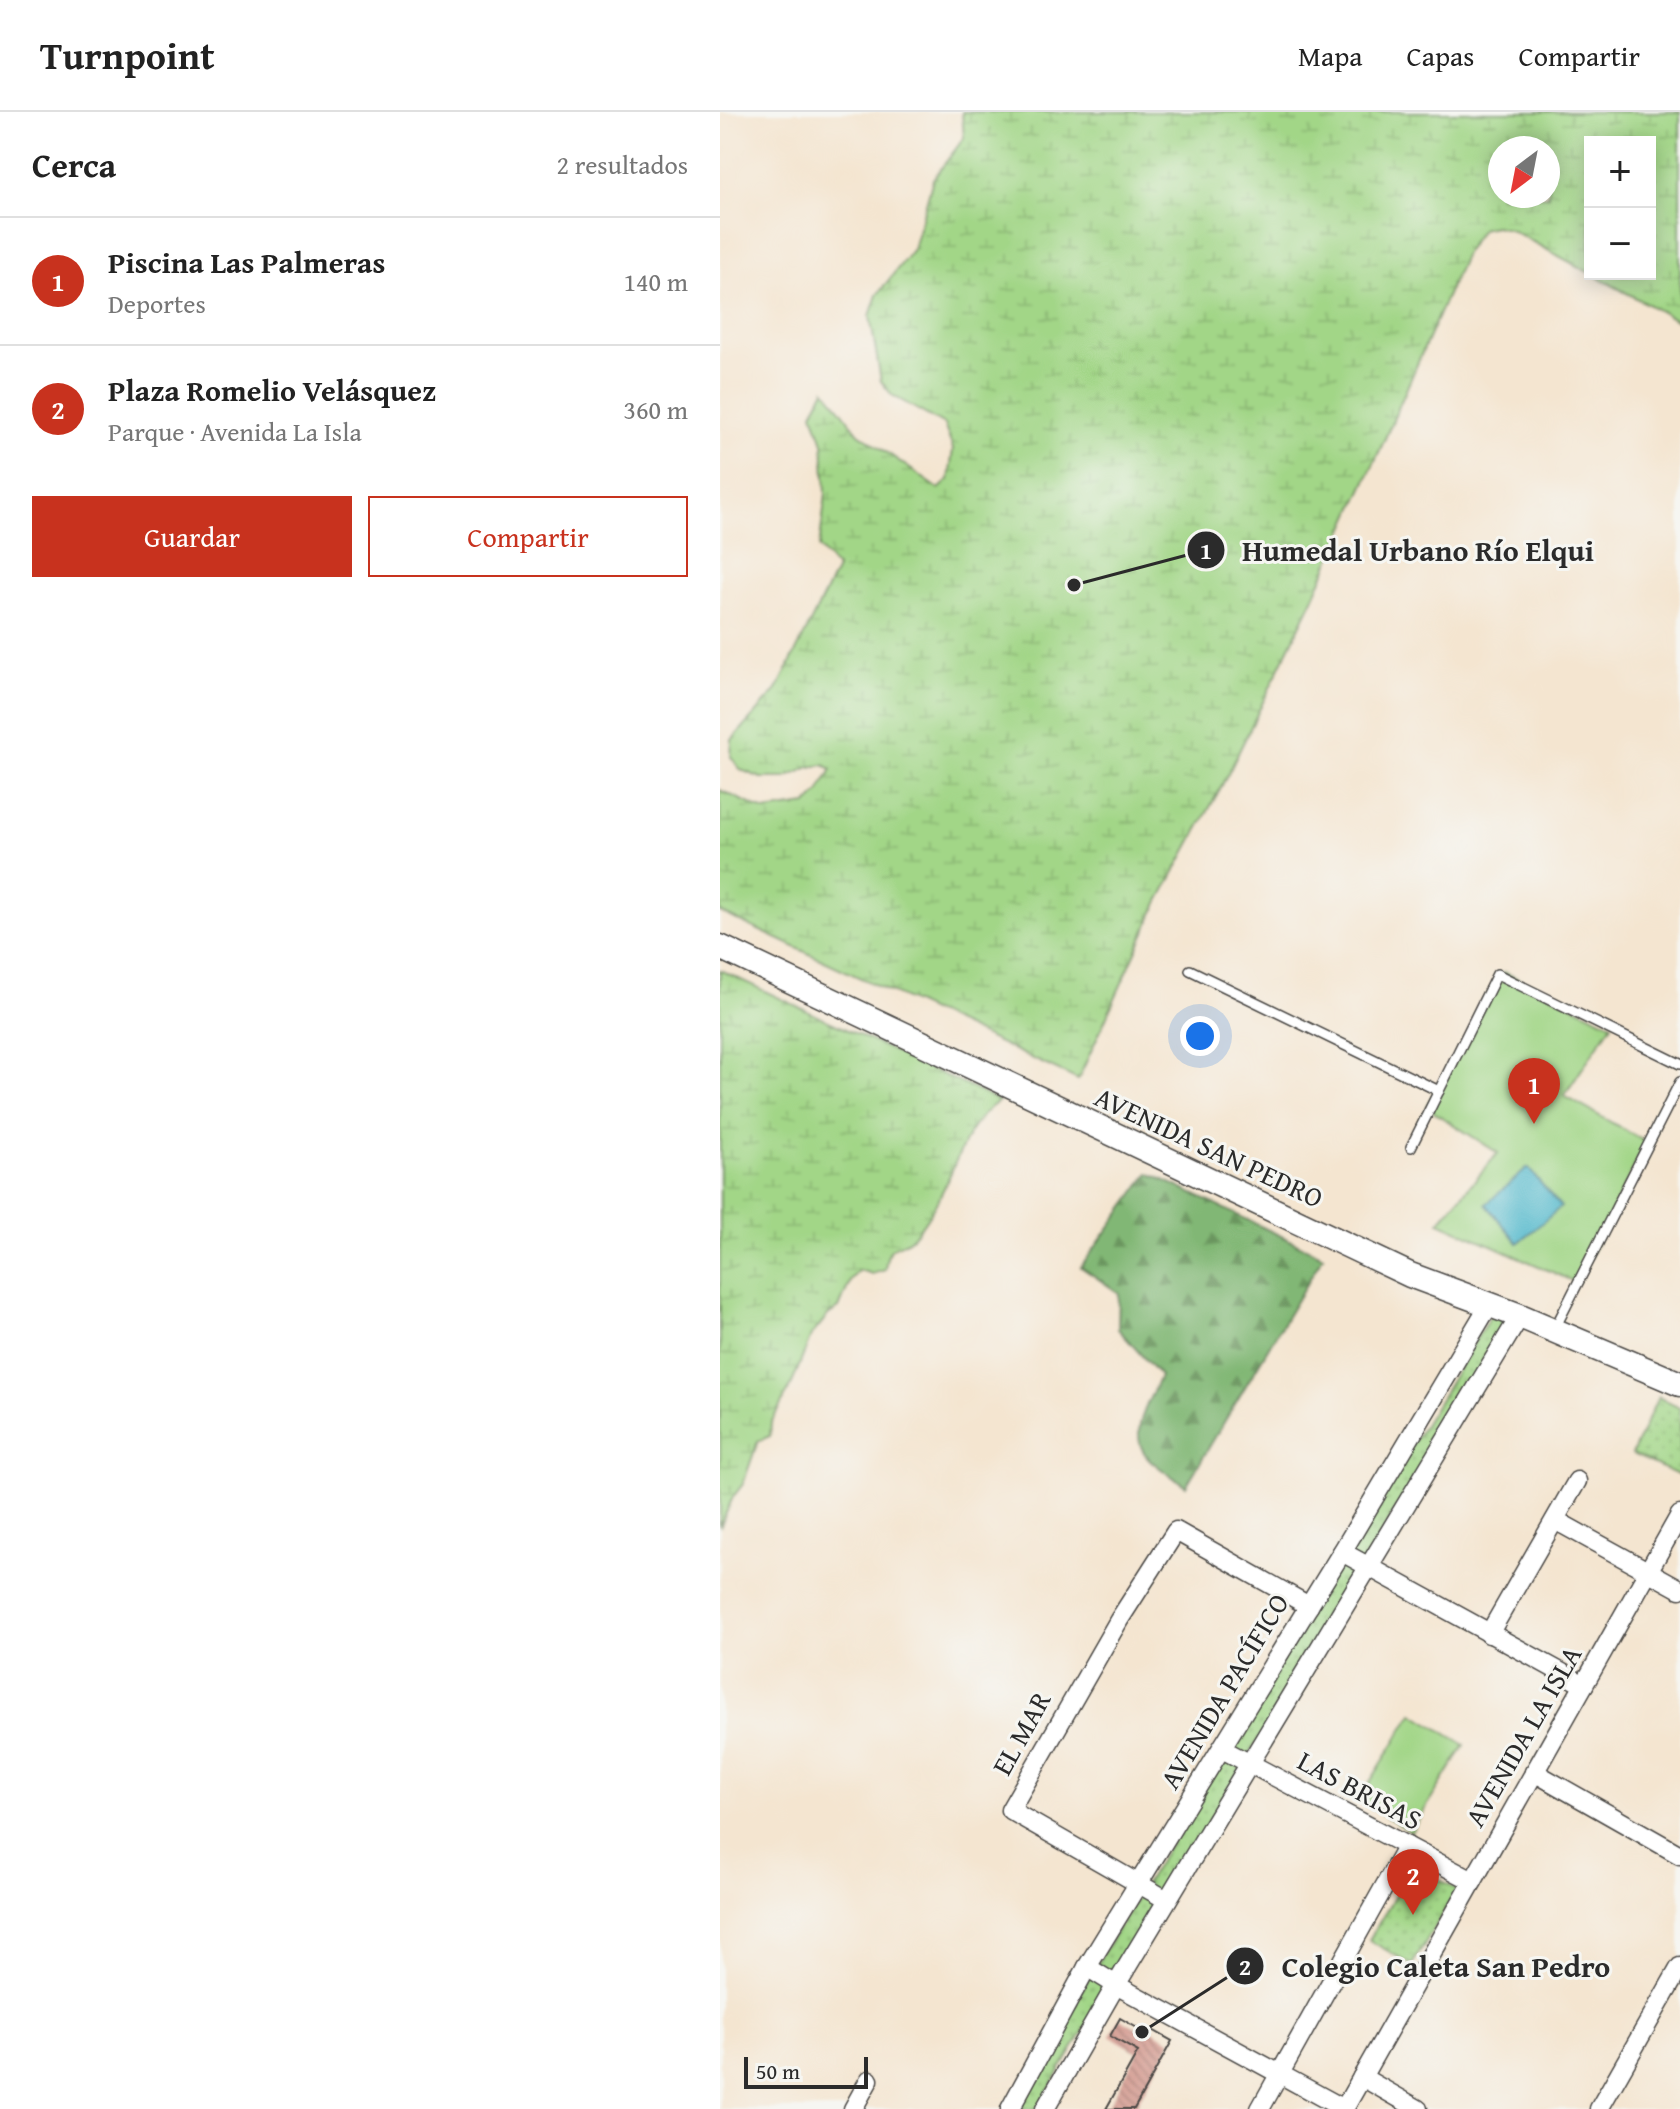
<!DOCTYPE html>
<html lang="es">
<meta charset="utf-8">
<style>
:root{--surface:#fff;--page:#f2f2f2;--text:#222;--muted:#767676;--line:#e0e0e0;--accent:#c8321e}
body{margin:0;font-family:"Gentium Book Plus",serif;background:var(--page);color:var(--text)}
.controls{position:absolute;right:24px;top:24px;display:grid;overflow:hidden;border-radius:0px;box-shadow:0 4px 20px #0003}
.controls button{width:72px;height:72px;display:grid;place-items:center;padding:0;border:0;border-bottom:2px solid var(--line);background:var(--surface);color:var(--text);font:40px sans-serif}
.compass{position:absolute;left:768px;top:24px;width:72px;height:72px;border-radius:50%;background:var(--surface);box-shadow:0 4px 20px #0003;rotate:212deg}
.scale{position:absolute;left:24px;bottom:20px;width:124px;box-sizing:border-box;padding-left:8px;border:4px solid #2b2b2b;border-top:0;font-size:22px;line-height:28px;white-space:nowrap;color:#2b2b2b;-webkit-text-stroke:6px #f6f6f2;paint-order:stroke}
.you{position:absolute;left:480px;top:924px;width:28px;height:28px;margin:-20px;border:6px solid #fff;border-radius:50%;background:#1a73e8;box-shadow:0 0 0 12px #1a73e833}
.badge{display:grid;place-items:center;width:52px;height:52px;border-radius:50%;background:var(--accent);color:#fff;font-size:26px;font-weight:700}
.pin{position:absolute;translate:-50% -66px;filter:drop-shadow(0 2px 4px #0008)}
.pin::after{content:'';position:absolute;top:42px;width:28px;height:24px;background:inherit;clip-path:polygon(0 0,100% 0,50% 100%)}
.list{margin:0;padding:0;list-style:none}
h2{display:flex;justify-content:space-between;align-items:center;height:104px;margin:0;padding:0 32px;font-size:34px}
h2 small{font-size:26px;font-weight:400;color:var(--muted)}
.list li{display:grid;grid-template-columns:52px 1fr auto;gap:24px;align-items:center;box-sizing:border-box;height:128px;padding:0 32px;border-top:2px solid var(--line)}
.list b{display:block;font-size:30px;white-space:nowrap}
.list p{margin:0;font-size:26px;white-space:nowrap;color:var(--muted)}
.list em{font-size:26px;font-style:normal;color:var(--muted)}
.actions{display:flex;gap:16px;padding:24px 32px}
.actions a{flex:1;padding:18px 0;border:2px solid var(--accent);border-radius:0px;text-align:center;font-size:28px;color:var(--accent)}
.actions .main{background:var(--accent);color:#fff}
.map{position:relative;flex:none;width:960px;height:1997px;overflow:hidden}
header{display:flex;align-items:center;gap:48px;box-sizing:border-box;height:112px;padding:0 40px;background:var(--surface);border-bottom:2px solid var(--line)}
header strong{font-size:38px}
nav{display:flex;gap:44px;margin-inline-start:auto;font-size:28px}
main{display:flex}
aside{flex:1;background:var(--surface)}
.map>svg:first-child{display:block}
.green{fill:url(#green-dots);stroke:#668059;stroke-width:2}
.forest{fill:url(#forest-firs);stroke:#567150;stroke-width:2}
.wetland{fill:url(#wetland-marsh);stroke:#668059;stroke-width:2;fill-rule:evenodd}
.pitch{fill:#a2d687;stroke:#668059;stroke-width:2}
.water{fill:#4cb6ca;stroke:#3c707a;stroke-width:2}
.building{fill:url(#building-back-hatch)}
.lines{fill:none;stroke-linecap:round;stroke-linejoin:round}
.service-casing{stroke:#494744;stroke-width:12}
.minor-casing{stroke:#494744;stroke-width:21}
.tertiary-casing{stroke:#494744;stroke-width:27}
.service{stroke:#fff;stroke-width:9}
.minor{stroke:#fff;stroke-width:18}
.tertiary{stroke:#fff;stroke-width:24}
.labels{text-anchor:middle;stroke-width:6;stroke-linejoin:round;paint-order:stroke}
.street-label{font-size:28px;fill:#2b2b2b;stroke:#f6f6f2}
.leader{fill:none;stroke:#2b2b2b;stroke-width:3}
.callout-dot{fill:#2b2b2b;stroke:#f6f6f2;stroke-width:3}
.mark-label{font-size:24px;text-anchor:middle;font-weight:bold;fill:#fff}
.callout-label{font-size:30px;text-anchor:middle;font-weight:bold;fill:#2b2b2b;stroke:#f6f6f2;stroke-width:6;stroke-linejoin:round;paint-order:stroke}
</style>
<header>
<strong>Turnpoint</strong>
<nav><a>Mapa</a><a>Capas</a><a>Compartir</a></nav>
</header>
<main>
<aside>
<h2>Cerca<small>2 resultados</small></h2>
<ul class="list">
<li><span class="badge">1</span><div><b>Piscina Las Palmeras</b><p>Deportes</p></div><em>140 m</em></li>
<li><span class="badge">2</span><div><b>Plaza Romelio Velásquez</b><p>Parque · Avenida La Isla</p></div><em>360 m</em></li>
</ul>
<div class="actions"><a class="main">Guardar</a><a>Compartir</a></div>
</aside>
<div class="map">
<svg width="960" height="1997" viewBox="0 0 960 1997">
<defs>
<pattern id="green-dots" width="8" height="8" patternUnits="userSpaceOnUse" patternTransform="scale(2)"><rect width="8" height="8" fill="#a2d687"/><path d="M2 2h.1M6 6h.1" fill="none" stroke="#8cb875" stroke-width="1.8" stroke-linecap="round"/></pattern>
<pattern id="forest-firs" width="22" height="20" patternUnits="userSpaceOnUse" patternTransform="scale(2)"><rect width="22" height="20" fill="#81b774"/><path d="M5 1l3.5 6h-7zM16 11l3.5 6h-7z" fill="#6a955f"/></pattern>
<pattern id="wetland-marsh" width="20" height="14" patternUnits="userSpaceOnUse" patternTransform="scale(2)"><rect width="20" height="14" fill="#a2d687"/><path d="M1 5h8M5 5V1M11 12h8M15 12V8" fill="none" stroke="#8cb875"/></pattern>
<pattern id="building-back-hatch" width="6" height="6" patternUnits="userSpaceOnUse" patternTransform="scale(2)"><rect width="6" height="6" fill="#d2958a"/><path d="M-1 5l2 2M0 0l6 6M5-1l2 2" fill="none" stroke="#ab7a71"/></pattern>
</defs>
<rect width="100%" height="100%" fill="#f6f6f2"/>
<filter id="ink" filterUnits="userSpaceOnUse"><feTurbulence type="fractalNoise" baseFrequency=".0125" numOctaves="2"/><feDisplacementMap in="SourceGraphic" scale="16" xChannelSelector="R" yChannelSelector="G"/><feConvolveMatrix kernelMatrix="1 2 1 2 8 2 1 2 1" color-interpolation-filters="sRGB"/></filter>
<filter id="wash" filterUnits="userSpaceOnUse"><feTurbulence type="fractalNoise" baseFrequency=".006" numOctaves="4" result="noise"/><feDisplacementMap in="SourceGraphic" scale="32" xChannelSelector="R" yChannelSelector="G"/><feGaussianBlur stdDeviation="1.8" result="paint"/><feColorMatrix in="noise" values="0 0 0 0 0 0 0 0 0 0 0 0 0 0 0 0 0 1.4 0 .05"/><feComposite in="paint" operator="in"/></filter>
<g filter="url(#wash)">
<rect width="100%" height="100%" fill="#f4e5d0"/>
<g class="green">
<path d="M772,1201L790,1207L317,1997H297L373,1858Z"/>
<path d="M938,1285L960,1296V1364L912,1342Z"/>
<path d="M693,1753L737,1778L692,1853L649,1828Z"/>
</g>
<path class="forest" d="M429,1061L603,1144L466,1374C454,1365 432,1353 425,1342C408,1318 431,1287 440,1264L398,1217L399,1181L361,1155Z"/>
<g class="wetland">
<path d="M242,0H960V210L872,162H930V30H870V161L789,117L775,114L761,117L746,139L663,331L592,489L508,662L438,791L358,968L0,800V678L45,699L87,693L99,681L112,657L104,653L90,655L66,666H41L21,658L11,645L12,628L57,578L117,457L99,436L106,381L103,331L93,301L105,277L139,321L219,377L229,368L233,337L224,313L172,283L161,269L150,204L157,183L193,137L213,67L244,26ZM780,36H828V84H780Z"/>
<path d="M0,858L279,989C243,1013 236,1058 215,1093C209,1103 201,1116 193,1124C177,1140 168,1127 165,1158L152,1162L139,1158L131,1167L119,1196L108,1203L91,1224L71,1274L51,1311L50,1324L38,1329L23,1372L13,1385L0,1415Z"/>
</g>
<g class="pitch">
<path d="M784,860L892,912L844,984L926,1030L857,1171L719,1110L778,1041L706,995Z"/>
<path d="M693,1601L745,1633L691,1720L639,1688Z"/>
</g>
<path class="water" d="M808,1056L841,1095L798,1131L766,1092Z"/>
<g id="blocks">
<path class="building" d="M400,1906L426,1921L429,1916L452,1929L414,1997H386L418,1940L390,1924Z"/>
</g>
</g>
<g filter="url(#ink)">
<use href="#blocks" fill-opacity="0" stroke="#494744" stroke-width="2"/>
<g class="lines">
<g class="service-casing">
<g id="service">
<path d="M470,858L719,979"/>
<path d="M691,1035L777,862L960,952"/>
<path d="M834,1218L960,970"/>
</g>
</g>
<g class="minor-casing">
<g id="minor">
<path d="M835,1408L960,1477"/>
<path d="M622,1440L864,1573"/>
<path d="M769,1522L857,1369"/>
<path d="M502,1637L753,1769"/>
<path d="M814,1660L960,1743"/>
<path d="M447,1788L290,1698L399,1508L456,1419L589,1494"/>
<path d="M367,1855L396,1873L624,1997"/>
<path d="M642,1965L698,1997"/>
<path d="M133,1997L149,1968"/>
<path d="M290,1997L367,1855L622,1440L769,1193"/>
<path d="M325,1997L396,1873L800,1204"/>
<path d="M540,1997L687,1734"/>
<path d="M624,1997L960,1403"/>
<path d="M879,1997L960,1855"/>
</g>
</g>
<g class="tertiary-casing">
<path id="tertiary" d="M0,835L690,1163L800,1204L960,1272"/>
</g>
<use href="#service" class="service"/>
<use href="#minor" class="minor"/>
<use href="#tertiary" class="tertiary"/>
</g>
</g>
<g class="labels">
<g class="street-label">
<text transform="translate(489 1035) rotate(25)" y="10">AVENIDA SAN PEDRO</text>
<text transform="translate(504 1579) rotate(-59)" y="10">AVENIDA PACÍFICO</text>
<text transform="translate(301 1621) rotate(-61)" y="10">EL MAR</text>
<text transform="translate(803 1624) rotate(-60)" y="10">AVENIDA LA ISLA</text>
<text transform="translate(640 1678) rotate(28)" y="10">LAS BRISAS</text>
</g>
</g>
<path class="leader" d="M354 473L486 438M422 1920L525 1854"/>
<g class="callout-dot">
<circle cx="354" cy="473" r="8"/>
<circle cx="422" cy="1920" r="8"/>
<circle cx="486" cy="438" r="20"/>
<circle cx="525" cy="1854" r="20"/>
</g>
<g class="mark-label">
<text x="486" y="447">1</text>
<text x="525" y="1863">2</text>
</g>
<g class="callout-label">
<text x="698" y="449">Humedal Urbano Río Elqui</text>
<text x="726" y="1865">Colegio Caleta San Pedro</text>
</g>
</svg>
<div class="controls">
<button>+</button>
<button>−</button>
</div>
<svg class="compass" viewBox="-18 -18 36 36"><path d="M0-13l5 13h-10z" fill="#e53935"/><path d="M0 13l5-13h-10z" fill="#767676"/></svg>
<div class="scale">50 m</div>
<div class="you"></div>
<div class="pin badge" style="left:814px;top:1012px">1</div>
<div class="pin badge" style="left:693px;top:1803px">2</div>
</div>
</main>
